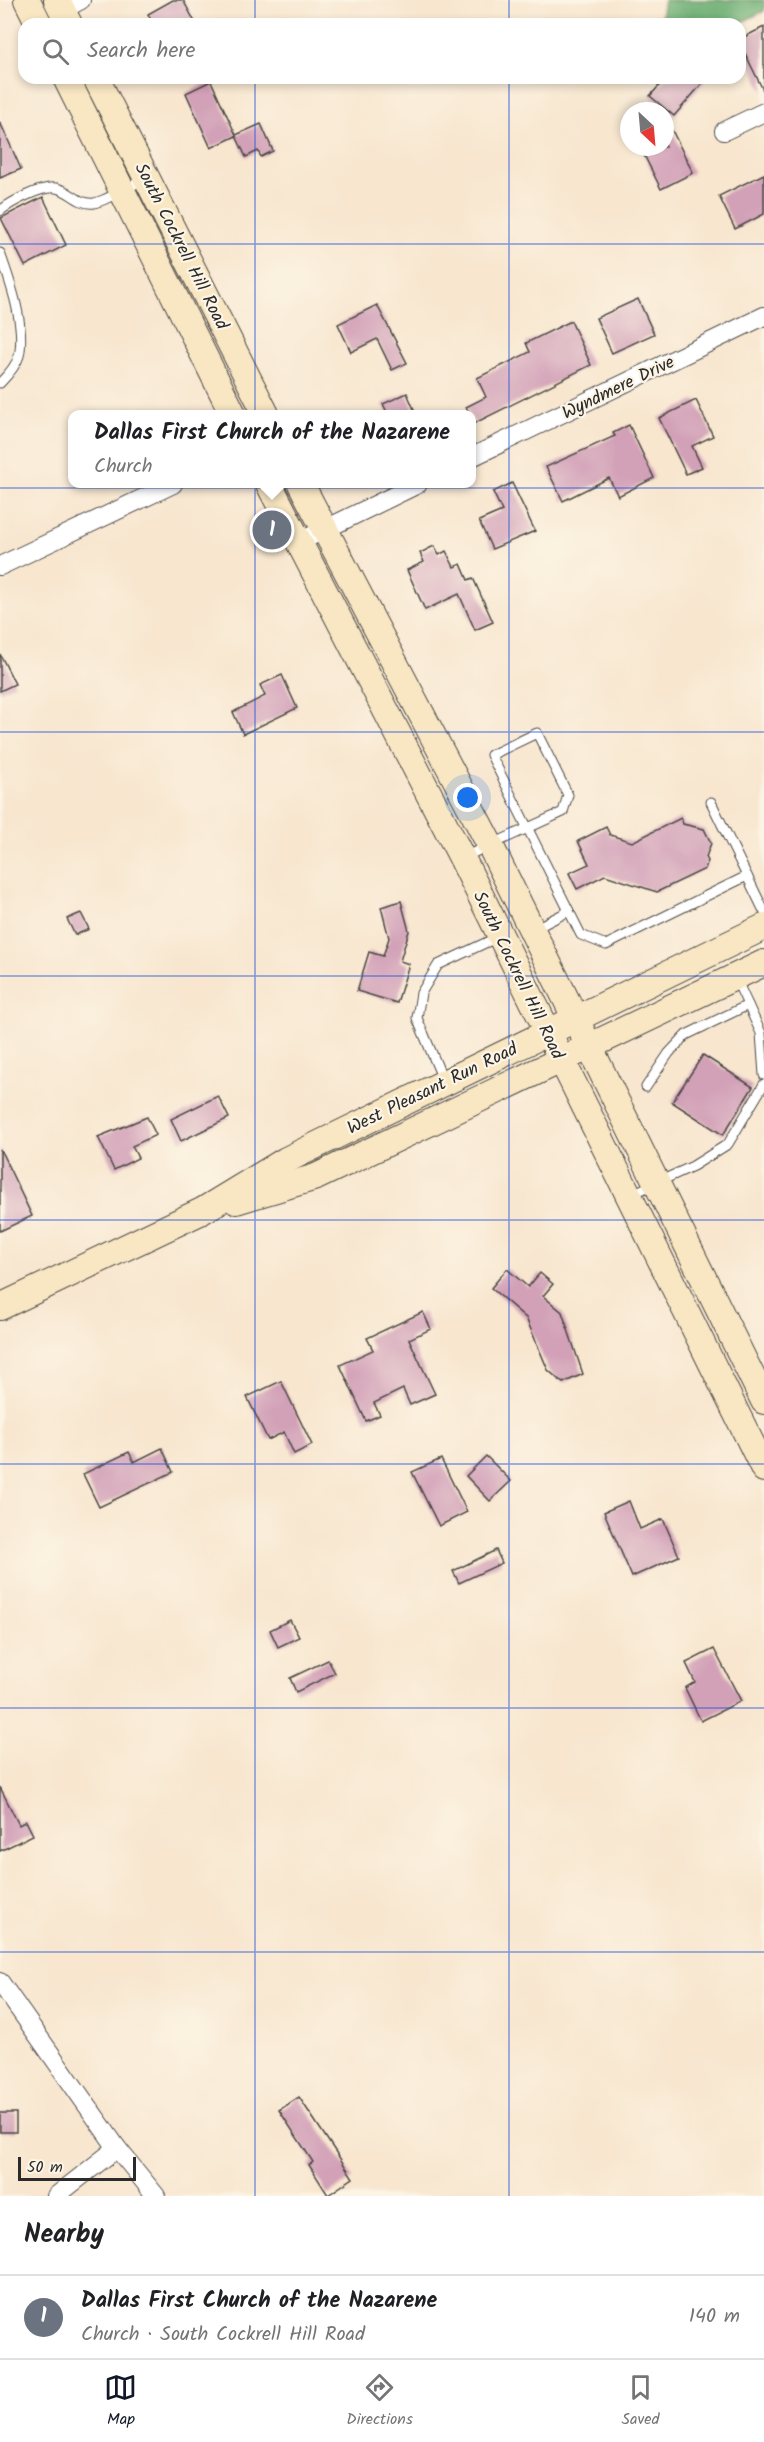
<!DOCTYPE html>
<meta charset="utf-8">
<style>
:root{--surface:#fff;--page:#f2f2f2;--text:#202124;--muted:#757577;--line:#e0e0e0;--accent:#111827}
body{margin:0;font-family:Kalam,sans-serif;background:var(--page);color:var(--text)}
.compass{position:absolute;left:620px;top:102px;width:54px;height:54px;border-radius:50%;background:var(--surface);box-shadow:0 3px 9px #0003;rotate:154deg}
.scale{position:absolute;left:18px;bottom:15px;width:118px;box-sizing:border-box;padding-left:6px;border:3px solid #2b2b2b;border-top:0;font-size:16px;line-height:21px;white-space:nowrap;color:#2b2b2b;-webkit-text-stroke:4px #fcf5e5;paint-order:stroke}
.you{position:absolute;left:468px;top:798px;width:21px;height:21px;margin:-15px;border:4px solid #fff;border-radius:50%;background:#1a73e8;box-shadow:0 0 0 9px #1a73e833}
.badge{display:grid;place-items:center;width:39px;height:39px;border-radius:50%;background:var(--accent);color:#fff;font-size:20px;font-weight:700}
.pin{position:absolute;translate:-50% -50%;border:3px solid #fff;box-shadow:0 2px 6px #0006}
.popup{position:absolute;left:68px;top:410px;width:408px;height:78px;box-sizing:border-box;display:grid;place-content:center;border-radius:12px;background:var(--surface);filter:drop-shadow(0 2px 4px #0005);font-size:20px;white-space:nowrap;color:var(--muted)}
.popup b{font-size:22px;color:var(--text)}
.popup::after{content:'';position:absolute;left:50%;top:100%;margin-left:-12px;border:12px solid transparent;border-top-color:var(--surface)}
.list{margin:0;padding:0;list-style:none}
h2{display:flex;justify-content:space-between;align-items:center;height:78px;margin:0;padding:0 24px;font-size:26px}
h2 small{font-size:20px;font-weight:400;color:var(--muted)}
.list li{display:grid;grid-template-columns:39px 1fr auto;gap:18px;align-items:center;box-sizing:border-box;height:84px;padding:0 24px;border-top:2px solid var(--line)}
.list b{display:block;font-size:22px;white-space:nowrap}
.list p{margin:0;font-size:20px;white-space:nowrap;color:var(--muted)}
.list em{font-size:20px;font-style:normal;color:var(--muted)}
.icon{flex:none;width:33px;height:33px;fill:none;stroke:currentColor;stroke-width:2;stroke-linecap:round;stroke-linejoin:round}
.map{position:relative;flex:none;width:764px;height:2196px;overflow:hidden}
.search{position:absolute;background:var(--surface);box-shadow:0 3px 9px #0003;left:18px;right:18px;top:18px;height:66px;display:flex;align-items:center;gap:15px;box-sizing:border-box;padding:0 21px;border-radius:18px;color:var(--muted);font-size:22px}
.sheet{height:162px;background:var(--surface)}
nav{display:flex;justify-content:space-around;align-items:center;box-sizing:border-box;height:84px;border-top:2px solid var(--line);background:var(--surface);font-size:16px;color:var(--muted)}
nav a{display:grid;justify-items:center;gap:3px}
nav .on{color:var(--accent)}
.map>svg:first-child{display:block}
.forest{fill:#6cae72;stroke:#4c6c4e;stroke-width:1.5}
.building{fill:#d2a0b7}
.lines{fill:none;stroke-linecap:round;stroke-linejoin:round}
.service-casing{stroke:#4a4744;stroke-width:11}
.minor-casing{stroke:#4a4744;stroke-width:20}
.secondary-casing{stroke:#4a4744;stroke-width:28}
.service{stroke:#fff;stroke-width:9}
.minor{stroke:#fff;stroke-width:18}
.secondary{stroke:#f9e7c3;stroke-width:26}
.grid{fill:none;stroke:#1d4ed8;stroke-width:1.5;stroke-opacity:0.55}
.labels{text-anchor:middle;stroke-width:4.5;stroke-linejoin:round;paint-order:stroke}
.street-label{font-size:18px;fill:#2b2b2b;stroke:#fcf5e5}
</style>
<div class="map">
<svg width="764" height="2196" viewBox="0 0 764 2196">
<rect width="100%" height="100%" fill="#fcf5e5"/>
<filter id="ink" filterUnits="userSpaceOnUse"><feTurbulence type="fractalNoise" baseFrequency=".0167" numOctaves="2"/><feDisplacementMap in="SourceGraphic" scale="12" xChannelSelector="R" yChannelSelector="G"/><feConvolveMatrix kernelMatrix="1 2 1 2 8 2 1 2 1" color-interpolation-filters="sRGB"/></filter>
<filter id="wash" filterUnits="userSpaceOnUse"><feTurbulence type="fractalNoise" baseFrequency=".008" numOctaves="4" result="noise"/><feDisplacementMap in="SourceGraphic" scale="24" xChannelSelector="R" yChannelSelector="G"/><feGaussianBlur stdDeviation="1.35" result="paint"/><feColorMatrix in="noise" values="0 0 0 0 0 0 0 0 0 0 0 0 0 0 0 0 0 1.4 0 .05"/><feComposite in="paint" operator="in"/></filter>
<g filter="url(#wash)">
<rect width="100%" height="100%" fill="#f8e6cf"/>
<path class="forest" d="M664,0H764V11L738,24H660Z"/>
<g id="blocks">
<g class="building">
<path d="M173,0H183L196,24H153L148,14Z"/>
<path d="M764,27V92L740,43V39Z"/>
<path d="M666,78H707L674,116L650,96Z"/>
<path d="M211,81L236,135L261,124L273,151L261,157L258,151L246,157L236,136L211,148L186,93Z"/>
<path d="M665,116L693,173L661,189L640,147H665Z"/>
<path d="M0,122L21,169L0,178Z"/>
<path d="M764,174V214L735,229L719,196Z"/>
<path d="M43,197L66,245L25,266L1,218Z"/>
<path d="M638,299L654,334L612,353L596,318Z"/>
<path d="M377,305L407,363L392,370L377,339L351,352L338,324Z"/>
<path d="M571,321L591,365L475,423L466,407L486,397L477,378L530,352L526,343Z"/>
<path d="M407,393L416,414H388L383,404Z"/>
<path d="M696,400L713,436L692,446L702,467L686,474L659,418Z"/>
<path d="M629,425L654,478L618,496L609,478L563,501L546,467L615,436L613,433Z"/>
<path d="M512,483L535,531L492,549L479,521L502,511L493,492Z"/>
<path d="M434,546L439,555L446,551L454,567L461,564L468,580L473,578L493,622L475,630L459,594L425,610L407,570L424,562L420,553Z"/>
<path d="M0,654L15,684L0,691Z"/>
<path d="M282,675L297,708L243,734L233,712L265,696L260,685Z"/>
<path d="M681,818L683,824L704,829L711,843L706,857L708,861L705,869L657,892L605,875L577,889L569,873L589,864L578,841L606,827L610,835L632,842Z"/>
<path d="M401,901L409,931L400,961L409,964L397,1003L357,991L369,952L383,956L389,938L381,907Z"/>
<path d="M81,913L89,929L75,935L67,919Z"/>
<path d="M703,1055L753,1087L723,1135L672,1102Z"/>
<path d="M218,1096L229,1118L181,1141L171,1119Z"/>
<path d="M147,1117L156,1135L132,1146L138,1158L114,1170L98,1137Z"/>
<path d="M0,1149L32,1216L0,1231Z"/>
<path d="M507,1269L528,1287L540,1273L553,1284L543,1296L562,1312L583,1374L563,1383L548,1370L526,1318L491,1288Z"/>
<path d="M423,1312L431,1329L409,1339L435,1394L410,1405L403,1389L374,1403L380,1415L366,1421L340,1365L373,1350L367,1338Z"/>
<path d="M281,1381L312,1445L294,1454L284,1432L268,1440L247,1397Z"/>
<path d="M162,1448L173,1472L99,1507L83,1474L129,1452L134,1462Z"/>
<path d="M486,1456L511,1481L490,1501L466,1476Z"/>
<path d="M441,1459L467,1512L439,1526L412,1472Z"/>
<path d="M629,1501L640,1529L663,1519L679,1556L632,1577L604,1512Z"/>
<path d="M496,1550L502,1563L459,1583L453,1571Z"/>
<path d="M290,1620L299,1637L278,1647L270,1630Z"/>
<path d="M714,1649L741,1701L701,1721L685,1688L695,1682L686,1663Z"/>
<path d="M328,1660L335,1673L296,1692L290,1678Z"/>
<path d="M0,1787L19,1825L26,1821L33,1835L0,1851Z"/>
<path d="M299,2097L353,2178L328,2195L309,2165L313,2162L279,2110Z"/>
<rect x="0" y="2113" width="16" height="19"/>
</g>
</g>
</g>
<g filter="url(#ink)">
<use href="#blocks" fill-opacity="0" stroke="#4a4744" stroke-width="1.5"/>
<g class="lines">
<g class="service-casing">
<g id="service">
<path d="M0,211C11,202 41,186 56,188C70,190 78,205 94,203C108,200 131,185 145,179"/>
<path d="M0,253C10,281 26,326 19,356C16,366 8,375 0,383"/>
<path d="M711,802L747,876"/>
<path d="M462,858L563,812L568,795L537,733L491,755L581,935L606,945L747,876L764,911"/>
<path d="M534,929L569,911"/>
<path d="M736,979L761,1033L764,1075"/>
<path d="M444,1082L417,1018L421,993L438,965L498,937"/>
<path d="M646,1087L669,1053L686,1035L748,1005"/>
<path d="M630,1195L693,1166L728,1144L764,1084"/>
</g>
</g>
<g class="minor-casing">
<g id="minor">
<path d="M62,10L81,0"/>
<path d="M724,131L764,112"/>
<path d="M472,457L764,316"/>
<path d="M299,542L418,484"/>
<path d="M0,566L173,484"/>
<path d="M0,1982L117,2148L156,2196"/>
<path d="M56,2196L117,2148"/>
</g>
</g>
<g class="secondary-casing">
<g id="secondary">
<path d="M27,0L39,24"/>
<path d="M57,0L69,24"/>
<path d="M66,78L233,414"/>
<path d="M96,78L266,414"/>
<path d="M269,484L462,858L764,1469"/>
<path d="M301,484L490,845L764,1401"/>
<path d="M236,1201L316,1177L764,963"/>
<path d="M0,1307L202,1211L286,1160L764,927"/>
</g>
</g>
<use href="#service" class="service"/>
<use href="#minor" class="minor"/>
<use href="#secondary" class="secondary"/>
</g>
</g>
<path class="grid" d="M255,0V24M509,0V24M255,78V2196M509,78V2196M0,244H764M0,488H764M0,732H764M0,976H764M0,1220H764M0,1464H764M0,1708H764M0,1952H764"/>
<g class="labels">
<g class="street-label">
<text transform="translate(182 246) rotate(63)" y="6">South Cockrell Hill Road</text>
<text transform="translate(618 387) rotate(-26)" y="6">Wyndmere Drive</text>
<text transform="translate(519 975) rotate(64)" y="6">South Cockrell Hill Road</text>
<text transform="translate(432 1088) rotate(-26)" y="6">West Pleasant Run Road</text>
</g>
</g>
</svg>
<svg class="compass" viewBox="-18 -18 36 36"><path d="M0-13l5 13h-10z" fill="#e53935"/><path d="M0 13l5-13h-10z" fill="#757577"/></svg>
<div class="scale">50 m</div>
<div class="you"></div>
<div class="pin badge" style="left:272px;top:530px;background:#6b7280">1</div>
<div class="popup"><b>Dallas First Church of the Nazarene</b>Church</div>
<div class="search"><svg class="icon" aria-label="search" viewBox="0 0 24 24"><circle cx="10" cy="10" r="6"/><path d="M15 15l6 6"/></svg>Search here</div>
</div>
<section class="sheet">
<h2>Nearby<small></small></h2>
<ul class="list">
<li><span class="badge" style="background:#6b7280">1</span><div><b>Dallas First Church of the Nazarene</b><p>Church · South Cockrell Hill Road</p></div><em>140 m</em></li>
</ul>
</section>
<nav>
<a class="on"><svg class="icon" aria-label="map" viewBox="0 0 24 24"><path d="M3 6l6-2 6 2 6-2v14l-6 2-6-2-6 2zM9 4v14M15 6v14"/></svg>Map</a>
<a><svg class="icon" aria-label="directions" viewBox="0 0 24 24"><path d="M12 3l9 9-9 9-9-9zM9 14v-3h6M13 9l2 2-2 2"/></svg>Directions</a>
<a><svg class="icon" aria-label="saved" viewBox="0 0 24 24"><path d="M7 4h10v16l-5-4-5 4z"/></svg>Saved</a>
</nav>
